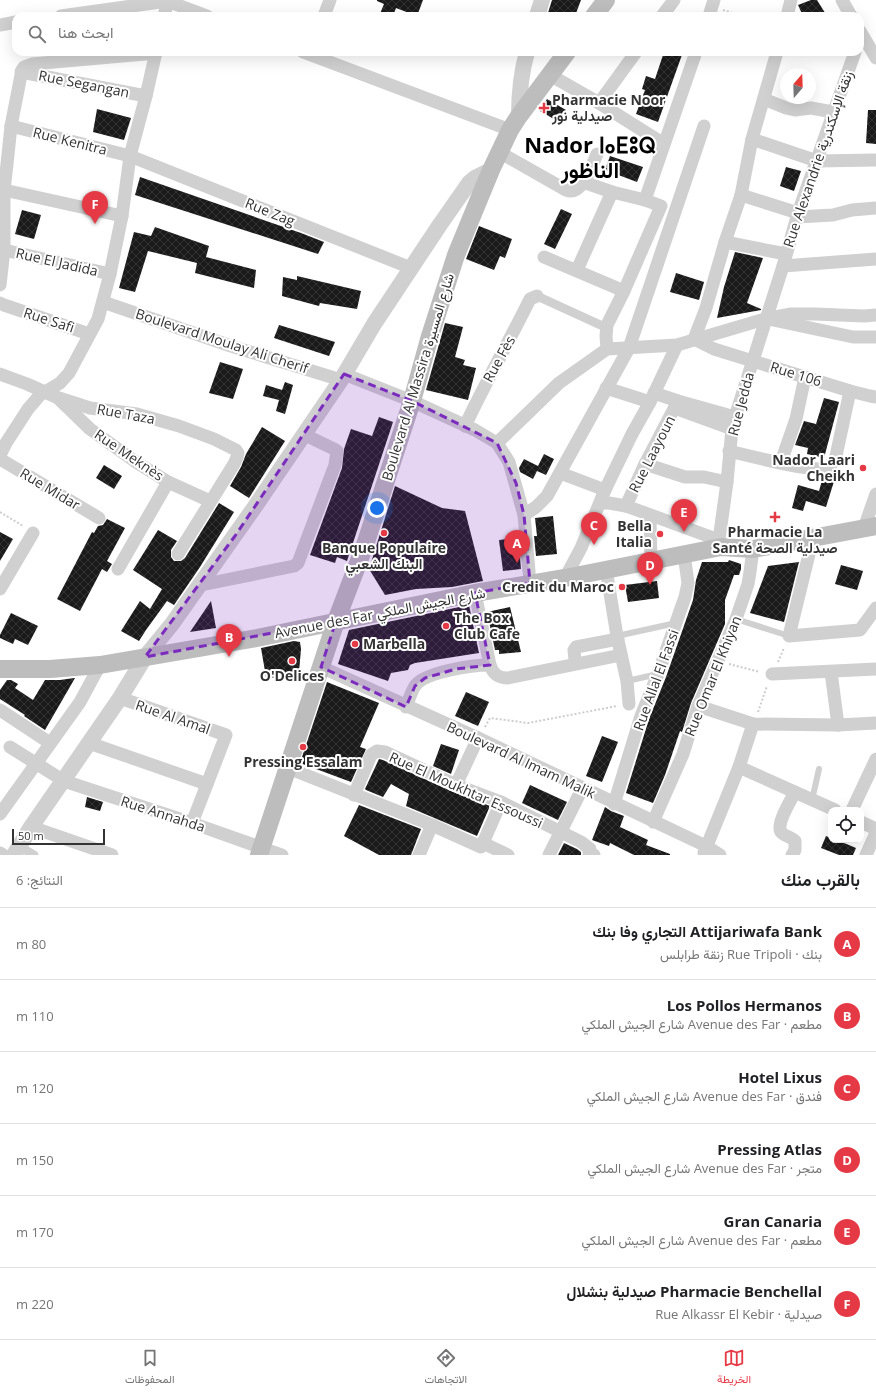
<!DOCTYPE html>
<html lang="ar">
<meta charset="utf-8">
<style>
:root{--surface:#fff;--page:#f6f6f6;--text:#202124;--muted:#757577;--line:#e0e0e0;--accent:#e63946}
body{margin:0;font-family:"Open Sans",Vazirmatn,"Noto Sans Tifinagh",sans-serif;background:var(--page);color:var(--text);direction:rtl}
.controls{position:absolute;right:12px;bottom:12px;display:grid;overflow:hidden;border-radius:8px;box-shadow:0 4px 16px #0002}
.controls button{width:36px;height:36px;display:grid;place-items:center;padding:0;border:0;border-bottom:1px solid var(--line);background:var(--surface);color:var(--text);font:20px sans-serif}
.compass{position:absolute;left:780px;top:68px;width:36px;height:36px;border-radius:50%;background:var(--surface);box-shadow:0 4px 16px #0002;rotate:19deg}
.scale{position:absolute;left:12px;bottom:10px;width:93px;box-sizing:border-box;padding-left:4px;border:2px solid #333;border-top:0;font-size:11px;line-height:14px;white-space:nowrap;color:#333;-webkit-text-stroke:3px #fff;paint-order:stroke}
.you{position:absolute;left:377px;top:508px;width:14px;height:14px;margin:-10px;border:3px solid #fff;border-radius:50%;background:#1a73e8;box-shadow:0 0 0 6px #1a73e833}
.badge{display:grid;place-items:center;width:26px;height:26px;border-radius:50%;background:var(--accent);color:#fff;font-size:13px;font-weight:700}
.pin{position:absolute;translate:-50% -33px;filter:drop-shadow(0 1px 2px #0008)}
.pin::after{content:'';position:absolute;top:21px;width:14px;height:12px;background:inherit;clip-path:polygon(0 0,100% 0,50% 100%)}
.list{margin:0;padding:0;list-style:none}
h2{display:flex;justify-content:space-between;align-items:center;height:52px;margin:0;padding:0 16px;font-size:17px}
h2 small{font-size:13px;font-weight:400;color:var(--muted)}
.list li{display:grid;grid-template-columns:26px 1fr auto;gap:12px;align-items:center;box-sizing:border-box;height:72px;padding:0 16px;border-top:1px solid var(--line)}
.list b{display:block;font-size:15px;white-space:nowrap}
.list p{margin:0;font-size:13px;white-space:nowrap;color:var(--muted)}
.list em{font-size:13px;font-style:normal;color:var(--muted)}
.icon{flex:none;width:22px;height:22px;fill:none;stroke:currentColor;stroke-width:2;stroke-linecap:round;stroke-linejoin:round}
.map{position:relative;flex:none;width:876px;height:855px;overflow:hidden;direction:ltr}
.search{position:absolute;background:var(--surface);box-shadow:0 4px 16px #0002;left:12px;right:12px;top:12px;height:44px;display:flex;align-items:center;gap:10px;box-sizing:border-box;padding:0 14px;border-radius:12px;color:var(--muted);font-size:15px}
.sheet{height:484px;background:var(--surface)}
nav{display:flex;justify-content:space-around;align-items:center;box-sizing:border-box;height:56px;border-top:1px solid var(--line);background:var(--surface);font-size:11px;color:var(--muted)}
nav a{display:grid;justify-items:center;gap:2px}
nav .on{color:var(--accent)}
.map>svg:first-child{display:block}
.building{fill:url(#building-cross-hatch)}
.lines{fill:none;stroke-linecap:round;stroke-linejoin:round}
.path{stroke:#cdcdcd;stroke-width:2;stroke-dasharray:2 2;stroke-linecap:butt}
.service{stroke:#d0d0d0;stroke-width:6}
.pedestrian{stroke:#d0d0d0;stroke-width:9}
.minor{stroke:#d0d0d0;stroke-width:13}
.tertiary{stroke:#d0d0d0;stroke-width:16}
.secondary{stroke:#bdbdbd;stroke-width:18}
.marked{fill:#7b2cbf;fill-opacity:0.2;stroke:#7b2cbf;stroke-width:3;stroke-dasharray:8 5;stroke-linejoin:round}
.poi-dot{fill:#e63946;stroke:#fff;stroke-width:1.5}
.labels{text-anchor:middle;stroke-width:4;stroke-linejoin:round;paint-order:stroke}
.street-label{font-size:14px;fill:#333;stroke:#fff}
.poi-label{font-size:14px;font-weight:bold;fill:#333;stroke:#fff}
.town-label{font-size:22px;font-weight:bold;fill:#000;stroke:#fff}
</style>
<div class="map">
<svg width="876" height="855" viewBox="0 0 876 855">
<defs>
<pattern id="building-cross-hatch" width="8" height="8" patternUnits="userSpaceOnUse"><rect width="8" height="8" fill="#1a1a1a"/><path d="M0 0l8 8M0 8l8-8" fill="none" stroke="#333"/></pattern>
</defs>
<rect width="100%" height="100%" fill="#fff"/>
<g class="building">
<path d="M377,0H423L417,16L396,8L393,16H379L384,4L377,1Z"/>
<path d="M552,0H581L575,16H547Z"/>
<path d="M811,0H817L827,16H803L798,5Z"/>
<path d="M664,52H683L658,122L636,114L645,90L642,89L646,76L655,79Z"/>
<path d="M547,99L566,110L559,122L540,111Z"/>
<path d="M97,109L131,118L124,140L93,132Z"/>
<path d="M868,110H876V144L866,143Z"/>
<path d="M610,156L643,167L637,182L605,170Z"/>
<path d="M786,167L801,171L794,191L780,186Z"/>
<path d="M140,177L301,233L324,242L318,254L135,195Z"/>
<path d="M561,209L572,214L555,249L544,244Z"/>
<path d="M22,210L41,215L34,239L15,234Z"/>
<path d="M479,226L512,239L505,258L500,256L494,270L466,259Z"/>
<path d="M155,227L209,246L206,257L256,270L254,288L195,273L197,263L148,251L135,292L119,288L134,232L151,236Z"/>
<path d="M735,252L763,258L747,303L761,309V310L717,318L724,287Z"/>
<path d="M676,273L704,282L699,300L670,292Z"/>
<path d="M297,276L361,291L357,309L320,303L319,306L282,296L283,277L297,280Z"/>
<path d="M445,323L463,327L455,357L465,360L463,365L476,368L468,400L426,390Z"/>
<path d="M279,325L335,342L329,356L274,338Z"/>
<path d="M220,362L243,369L233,399L209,393Z"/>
<path d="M285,382L293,385L285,414L276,411L279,400L263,396L266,385L282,390Z"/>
<path d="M824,398L839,402L824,458L807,454L808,448L795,445L804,421L816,424Z"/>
<path d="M379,417L393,422L347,561L337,557L335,563L310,555L342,468L344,449L351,429L372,436Z"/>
<path d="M262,427L285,441L249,498L230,486L241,467L246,454Z"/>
<path d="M544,454L554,459L546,475L537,471L533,479L520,472L519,468L524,459L538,466Z"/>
<path d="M104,465L122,476L114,489L96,478Z"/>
<path d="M833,474L836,475L826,507L806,501L803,511L792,508L798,485L819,491L823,477Z"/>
<path d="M395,486L442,508L465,511L483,581L452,587L416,589L385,595L369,569Z"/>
<path d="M219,503L234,512L200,567L174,605L167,601L146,630L139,641L121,631L140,601L150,609L162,589L133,570L158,530L177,541L171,550V557L174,561H181L185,558Z"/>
<path d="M553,516L557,554L536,556L534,536H537L535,518Z"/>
<path d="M107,519L125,528L107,561L112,564L107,572L102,569L80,611L57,599L92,532L94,533L98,526L103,525Z"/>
<path d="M0,532L13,539L0,561Z"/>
<path d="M518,538L521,569L503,571L499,540Z"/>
<path d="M729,560L741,564V569L739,575H734L725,600V624L691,703L682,732L680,731L665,775L653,803L626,793L649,719L666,677L693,600L696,580L702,562H728Z"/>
<path d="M799,562L784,622L750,613L768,566Z"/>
<path d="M841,565L863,571L857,590L835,584Z"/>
<path d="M657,581L659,598L628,602L625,585Z"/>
<path d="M211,601L216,628L190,632Z"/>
<path d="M469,605L479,653L415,663L410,665L408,670L391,673L388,681L338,664L349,630Z"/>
<path d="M510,607L521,652L499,654V650H495L487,612Z"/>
<path d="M11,613L38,626L28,645L15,639L13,644L0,638V635Z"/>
<path d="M294,641L300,642L301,649L299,672L284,675L283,678L266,677L261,648Z"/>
<path d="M74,678H75L45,730L24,716L25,715L0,699V690L7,680H11L18,684L15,688L33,700L45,680H60Z"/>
<path d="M327,682L379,703L360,747L366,749L351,782L300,763Z"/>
<path d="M466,692L489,702L478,726L455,716Z"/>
<path d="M602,736L618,742L602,782L586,776Z"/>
<path d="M441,744L459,750L451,774L433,766Z"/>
<path d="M379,759L383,760L453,792L490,806L477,836L406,806L409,794L391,784L383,797L366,790L365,789Z"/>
<path d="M530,785L567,802L558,820L522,803Z"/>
<path d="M87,797L103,802L100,811L85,807Z"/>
<path d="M359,805L421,829L411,855H379L344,836Z"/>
<path d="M605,807L611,811L624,816L620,827L648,840L646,845L670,854V855H634L610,843L609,846L592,840Z"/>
<path d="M826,836L831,838V840H837L856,848L853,855H839L821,848Z"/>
<path d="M564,843L577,849L581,852V855H558Z"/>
</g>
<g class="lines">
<g class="path">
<path d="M723,10L742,16"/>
<path d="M0,512L23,526"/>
<path d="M778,662L784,648"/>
<path d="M729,664L760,672"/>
<path d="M758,712L767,686"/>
<path d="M485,727L490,718L528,723L617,706"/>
</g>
<g class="service">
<path d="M736,619L789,636"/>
<path d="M617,636L676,623"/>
<path d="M627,681L658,674"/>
<path d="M812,800L819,769"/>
</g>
<g class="pedestrian">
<path d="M537,296L607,328"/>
<path d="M19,846L34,855"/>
</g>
<g class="minor">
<path d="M842,0L851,16"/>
<path d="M61,16L167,1L207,16"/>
<path d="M164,16L168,0"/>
<path d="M324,16L330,0"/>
<path d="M662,16L674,0"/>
<path d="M709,16L714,0"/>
<path d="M787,16L791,0"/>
<path d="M0,25L16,22"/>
<path d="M860,31L876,58"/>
<path d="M303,52L510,130"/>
<path d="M21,72L146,96"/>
<path d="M550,75L599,103L664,144"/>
<path d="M764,99L786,108L795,110L811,108L833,112"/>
<path d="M599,103L636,52"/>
<path d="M11,126L130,156L411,268"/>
<path d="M752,139L817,161L876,160"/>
<path d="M499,152L566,190C582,197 592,165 597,154"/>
<path d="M583,182L612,192L645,200"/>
<path d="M4,190L122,216"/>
<path d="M741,195L798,213"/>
<path d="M797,217L833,215L852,210L876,208"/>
<path d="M725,242L786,254"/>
<path d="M4,250L110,274"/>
<path d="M544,257L624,291"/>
<path d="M783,266L876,259"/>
<path d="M577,270L612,192"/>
<path d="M0,285L4,250V190L7,164L11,126L22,70L24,67L32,64L156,53"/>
<path d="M103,302L231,346L341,380"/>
<path d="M0,303L4,305L89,334"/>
<path d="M773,320L853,337H876"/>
<path d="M694,339L706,308L725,242L741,195L752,139L777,52"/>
<path d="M694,339L714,349L850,391L870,396L876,397"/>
<path d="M607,349L606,336L607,325L624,291L661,206L645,200L696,52"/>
<path d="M0,374L27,384L56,397L90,408L137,414L179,426L214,439L236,450L238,453L237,457L234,464L178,554"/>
<path d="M344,374L412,401L475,430L497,443L509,462L524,515L530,583"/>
<path d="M606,388L650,402"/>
<path d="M654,393L678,401L735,417"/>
<path d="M59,399L90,429L136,462L168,482L210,501"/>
<path d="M677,409L732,429"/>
<path d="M465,426C485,383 509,342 530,299L537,296"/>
<path d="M497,443L559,383L607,349L677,345L765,319L791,314H815L864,316L876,315"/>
<path d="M729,451C746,455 814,473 827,468C832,466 834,460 836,456L850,391"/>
<path d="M0,455L6,443L28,409L40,395L60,383L69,373L98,319L110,274L122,216L130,156L146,96L156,52"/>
<path d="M0,459L99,518"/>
<path d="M781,462L796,419L805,377"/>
<path d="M645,464L685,477H704L727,482"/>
<path d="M560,473L605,490"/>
<path d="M600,503H609L626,506L719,540"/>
<path d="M626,506L645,464L678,401"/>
<path d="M524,515L536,507L547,496L629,348L704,126"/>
<path d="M650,516L651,561"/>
<path d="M864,528L876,494"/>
<path d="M813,538L789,636L860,630L876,608"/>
<path d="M721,547L719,540L727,482L732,429L735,417L783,266L798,213L855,52"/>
<path d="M118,569L168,482"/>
<path d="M606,569L617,636L627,681L629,704"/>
<path d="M565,578L581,548L605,490L632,434L650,402L677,345"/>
<path d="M201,585L294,566L298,563L335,465L337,451L334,449L303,434"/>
<path d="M0,589L33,533"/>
<path d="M475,593L490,665"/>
<path d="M578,663L575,660L574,650L576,647L618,639"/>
<path d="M321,667L478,738L706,846L720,855"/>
<path d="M831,672L838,725"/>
<path d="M772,674L876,669"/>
<path d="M120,698L226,735L192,823"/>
<path d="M698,706L753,724L838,725L876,723"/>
<path d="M406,707C409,700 411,692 415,686C424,672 473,665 490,665C493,674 498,678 508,678L621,655"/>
<path d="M0,710L50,743"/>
<path d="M89,743L207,784"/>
<path d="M10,747L64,781L192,823L282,855"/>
<path d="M739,767L835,810"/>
<path d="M288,768L432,825L481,847L483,843"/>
<path d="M456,785L478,738"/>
<path d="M354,795L371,755L377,751L385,752L456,785L501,802L581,842L590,849V851L589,853L594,855"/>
<path d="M501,802L483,843L508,855"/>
<path d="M614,804L641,716L658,674L685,597L688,583L684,554"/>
<path d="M852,810L876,759"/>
<path d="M0,814L80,702L100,665"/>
<path d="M653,822L683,754L698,706L736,619L748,584L750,572L753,549"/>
<path d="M861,822L876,829"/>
<path d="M31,827L112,855"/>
<path d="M0,853L3,855"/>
<path d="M704,853L739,767L753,724"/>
<path d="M419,855L432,825"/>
<path d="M549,855L582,789"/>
<path d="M792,855L795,850V841C792,837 786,837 782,833C774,827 791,800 795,792"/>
<path d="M866,855L876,833"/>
</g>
<g class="tertiary">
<path d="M537,16L542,0"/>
<path d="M519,116C519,94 521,73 527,52"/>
<path d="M14,855L31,827L120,698L145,657L172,624L254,508L341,380L374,324L439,226L469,183L475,178L491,170"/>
</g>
<g class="secondary">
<path d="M594,16L606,0"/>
<path d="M0,669H50L100,665L257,638L475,593L565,578L721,547L753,549L876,526"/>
<path d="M259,855L336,621L365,545L412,401L430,336L456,255L491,170L510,130L519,116L567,52"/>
</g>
</g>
<path class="marked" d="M344,374L412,401L497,443L516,483L524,515L530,583L475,593L490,665L456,669L425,678L415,686L406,707L321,667L336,621L145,657L235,536Z"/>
<g class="poi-dot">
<path d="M542 102h4v4h4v4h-4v4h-4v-4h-4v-4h4z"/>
<circle cx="863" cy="468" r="4"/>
<path d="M773 511h4v4h4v4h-4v4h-4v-4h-4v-4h4z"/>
<circle cx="384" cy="533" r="4"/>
<circle cx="660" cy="534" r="4"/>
<circle cx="622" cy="587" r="4"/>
<circle cx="446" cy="626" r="4"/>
<circle cx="355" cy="644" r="4"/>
<circle cx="292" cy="661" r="4"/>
<circle cx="303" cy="747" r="4"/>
</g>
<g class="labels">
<g class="street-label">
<text transform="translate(84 84) rotate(11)" y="5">Rue Segangan</text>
<text transform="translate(70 141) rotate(14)" y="5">Rue Kenitra</text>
<text transform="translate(818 159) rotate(-71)" y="5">Rue Alexandrie زنقة الإسكندرية</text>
<text transform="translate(270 212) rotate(22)" y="5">Rue Zag</text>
<text transform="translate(57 262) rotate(13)" y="5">Rue El Jadida</text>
<text transform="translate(49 320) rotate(18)" y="5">Rue Safi</text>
<text transform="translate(222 341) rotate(18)" y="5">Boulevard Moulay Ali Cherif</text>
<text transform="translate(499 359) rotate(-61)" y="5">Rue Fès</text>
<text transform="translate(796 374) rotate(17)" y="5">Rue 106</text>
<text transform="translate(418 377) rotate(-73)" y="5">Boulevard Al Massira شارع المسيرة</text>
<text transform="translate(741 404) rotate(-75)" y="5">Rue Jedda</text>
<text transform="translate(126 414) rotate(10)" y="5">Rue Taza</text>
<text transform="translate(652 454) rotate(-63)" y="5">Rue Laayoun</text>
<text transform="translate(129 455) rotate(34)" y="5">Rue Meknès</text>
<text transform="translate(50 489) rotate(31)" y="5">Rue Midar</text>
<text transform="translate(380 613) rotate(-11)" y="5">Avenue des Far شارع الجيش الملكي</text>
<text transform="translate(713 676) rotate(-68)" y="5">Rue Omar El Khiyan</text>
<text transform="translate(656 680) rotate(-70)" y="5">Rue Allal El Fassi</text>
<text transform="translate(173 717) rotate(19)" y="5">Rue Al Amal</text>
<text transform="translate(521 760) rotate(25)" y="5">Boulevard Al Imam Malik</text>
<text transform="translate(466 790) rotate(24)" y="5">Rue El Moukhtar Essoussi</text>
<text transform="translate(163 814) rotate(18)" y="5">Rue Annahda</text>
</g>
<g class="poi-label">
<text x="552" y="105" text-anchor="start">Pharmacie Noor<tspan x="552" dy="16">صيدلية نور</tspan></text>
<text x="855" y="465" text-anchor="end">Nador Laari<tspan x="855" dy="16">Cheikh</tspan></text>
<text x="652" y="531" text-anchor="end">Bella<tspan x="652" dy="16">Italia</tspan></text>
<text x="775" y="537">Pharmacie La<tspan x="775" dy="16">Santé صيدلية الصحة</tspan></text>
<text x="384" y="553">Banque Populaire<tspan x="384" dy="16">البنك الشعبي</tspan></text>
<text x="614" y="592" text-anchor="end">Credit du Maroc</text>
<text x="454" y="623" text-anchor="start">The Box<tspan x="454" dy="16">Club Cafe</tspan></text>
<text x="363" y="649" text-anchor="start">Marbella</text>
<text x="292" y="681">O'Delices</text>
<text x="303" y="767">Pressing Essalam</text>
</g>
<g class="town-label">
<text x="590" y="153">Nador ⵏⴰⴹⵓⵕ<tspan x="590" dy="25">الناظور</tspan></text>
</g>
</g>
</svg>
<div class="controls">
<button><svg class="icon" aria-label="locate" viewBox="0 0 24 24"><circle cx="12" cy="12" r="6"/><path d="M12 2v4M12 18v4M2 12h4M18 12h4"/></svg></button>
</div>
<svg class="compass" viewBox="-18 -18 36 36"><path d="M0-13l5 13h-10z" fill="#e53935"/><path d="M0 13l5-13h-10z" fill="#757577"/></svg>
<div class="scale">50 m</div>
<div class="you"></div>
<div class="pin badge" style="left:517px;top:563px">A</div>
<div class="pin badge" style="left:229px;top:657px">B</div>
<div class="pin badge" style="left:594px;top:545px">C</div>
<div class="pin badge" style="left:650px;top:585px">D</div>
<div class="pin badge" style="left:684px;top:532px">E</div>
<div class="pin badge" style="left:95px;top:224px">F</div>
<div class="search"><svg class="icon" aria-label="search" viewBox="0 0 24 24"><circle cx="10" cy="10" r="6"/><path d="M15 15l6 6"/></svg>ابحث هنا</div>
</div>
<section class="sheet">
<h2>بالقرب منك<small>النتائج: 6</small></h2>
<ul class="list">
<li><span class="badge">A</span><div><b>Attijariwafa Bank التجاري وفا بنك</b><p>بنك · Rue Tripoli زنقة طرابلس</p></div><em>80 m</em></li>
<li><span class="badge">B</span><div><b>Los Pollos Hermanos</b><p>مطعم · Avenue des Far شارع الجيش الملكي</p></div><em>110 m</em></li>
<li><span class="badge">C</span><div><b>Hotel Lixus</b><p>فندق · Avenue des Far شارع الجيش الملكي</p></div><em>120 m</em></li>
<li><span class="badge">D</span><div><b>Pressing Atlas</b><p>متجر · Avenue des Far شارع الجيش الملكي</p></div><em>150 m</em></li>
<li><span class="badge">E</span><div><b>Gran Canaria</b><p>مطعم · Avenue des Far شارع الجيش الملكي</p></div><em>170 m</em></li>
<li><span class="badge">F</span><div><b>Pharmacie Benchellal صيدلية بنشلال</b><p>صيدلية · Rue Alkassr El Kebir</p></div><em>220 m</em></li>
</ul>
</section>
<nav>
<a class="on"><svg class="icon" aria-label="map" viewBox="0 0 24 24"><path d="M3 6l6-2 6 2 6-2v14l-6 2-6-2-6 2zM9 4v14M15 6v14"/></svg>الخريطة</a>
<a><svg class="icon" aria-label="directions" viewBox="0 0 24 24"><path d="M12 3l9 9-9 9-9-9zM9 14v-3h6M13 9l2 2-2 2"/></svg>الاتجاهات</a>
<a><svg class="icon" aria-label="saved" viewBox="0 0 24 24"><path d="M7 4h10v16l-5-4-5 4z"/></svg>المحفوظات</a>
</nav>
